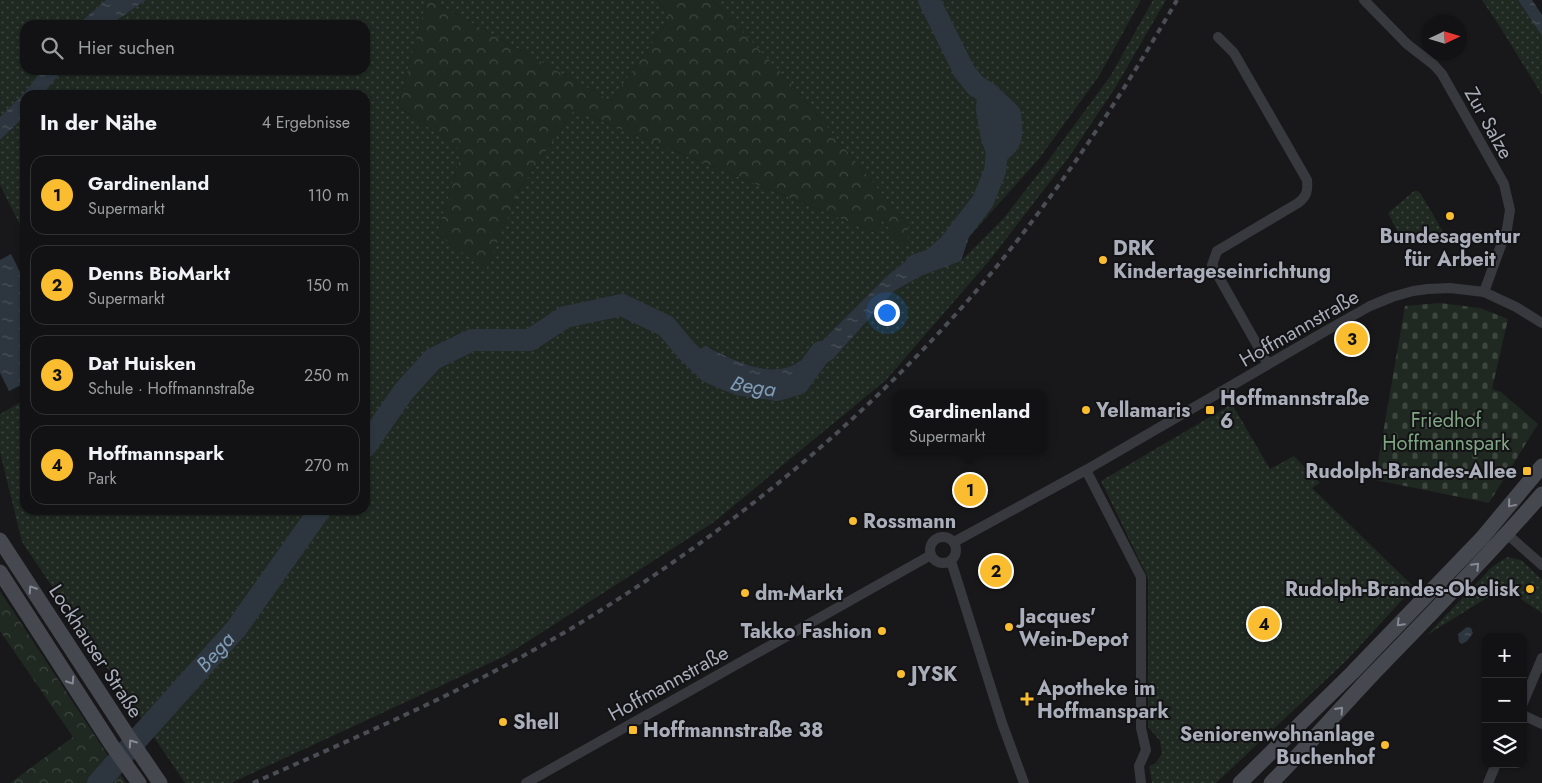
<!DOCTYPE html>
<html lang="de">
<meta charset="utf-8">
<style>
:root{--surface:#121214;--page:#1b1b1d;--text:#f1f3f6;--muted:#9c9ea0;--line:#313234;--accent:#fabd2f}
body{margin:0;font-family:Jost,sans-serif;background:var(--page);color:var(--text)}
.controls{position:absolute;right:15px;bottom:15px;display:grid;overflow:hidden;border-radius:10px;box-shadow:0 1px 4px #0004}
.controls button{width:45px;height:45px;display:grid;place-items:center;padding:0;border:0;border-bottom:1px solid var(--line);background:var(--surface);color:var(--text);font:25px sans-serif}
.compass{position:absolute;left:1422px;top:15px;width:45px;height:45px;border-radius:50%;background:var(--surface);box-shadow:0 1px 4px #0004;rotate:86deg}
.you{position:absolute;left:886px;top:312px;width:18px;height:18px;margin:-12px;border:4px solid #fff;border-radius:50%;background:#1a73e8;box-shadow:0 0 0 8px #1a73e833}
.badge{display:grid;place-items:center;width:32px;height:32px;border-radius:50%;background:var(--accent);color:#111;font-size:16px;font-weight:700}
.pin{position:absolute;translate:-50% -50%;border:2px solid #fff;box-shadow:0 1px 5px #0006}
.popup{position:absolute;left:892px;top:390px;width:155px;height:65px;box-sizing:border-box;display:grid;place-content:center;border-radius:10px;background:var(--surface);filter:drop-shadow(0 1px 4px #0005);font-size:16px;white-space:nowrap;color:var(--muted)}
.popup b{font-size:19px;color:var(--text)}
.popup::after{content:'';position:absolute;left:50%;top:100%;margin-left:-10px;border:10px solid transparent;border-top-color:var(--surface)}
.list{margin:0;padding:0;list-style:none}
h2{display:flex;justify-content:space-between;align-items:center;height:65px;margin:0;padding:0 20px;font-size:21px}
h2 small{font-size:16px;font-weight:400;color:var(--muted)}
.list li{display:grid;grid-template-columns:32px 1fr auto;gap:15px;align-items:center;box-sizing:border-box;height:80px;margin:0 10px 10px;padding:0 10px;border:1px solid var(--line);border-radius:15px}
.list b{display:block;font-size:19px;white-space:nowrap}
.list p{margin:0;font-size:16px;white-space:nowrap;color:var(--muted)}
.list em{font-size:16px;font-style:normal;color:var(--muted)}
.icon{flex:none;width:28px;height:28px;fill:none;stroke:currentColor;stroke-width:2;stroke-linecap:round;stroke-linejoin:round}
.map{position:relative;flex:none;width:1542px;height:783px;overflow:hidden}
.search{position:absolute;background:var(--surface);box-shadow:0 1px 4px #0004;left:20px;top:20px;width:350px;height:55px;display:flex;align-items:center;gap:12px;box-sizing:border-box;padding:0 18px;border-radius:15px;color:var(--muted);font-size:19px}
.panel{position:absolute;background:var(--surface);box-shadow:0 1px 4px #0004;left:20px;top:90px;width:350px;height:425px;border-radius:15px}
.map>svg:first-child{display:block}
.grass{fill:url(#grass-dots)}
.forest{fill:url(#forest-crowns)}
.cemetery{fill:url(#cemetery-stones)}
.water{fill:url(#water-ripples)}
.lines{fill:none;stroke-linecap:round;stroke-linejoin:round}
.river{stroke:#2d363f;stroke-width:22}
.street{stroke:#38393f;stroke-width:10}
.secondary{stroke:#46484f;stroke-width:15}
.rail{stroke:#4b4d54;stroke-width:4;stroke-dasharray:6 5;stroke-linecap:butt}
.oneway{stroke:#868a95}
.poi-dot{fill:#fabd2f;stroke:#131215;stroke-width:2}
.labels{text-anchor:middle;stroke-width:4;stroke-linejoin:round;paint-order:stroke}
.street-label{font-size:20px;fill:#a9aeba;stroke:#131215}
.poi-label{font-size:20px;font-weight:bold;fill:#a9aeba;stroke:#131215;text-anchor:start}
.park-label{font-size:20px;fill:#7fa683;stroke:#131215}
.water-label{font-size:21px;font-style:italic;fill:#7f9bb6;stroke:#131215}
</style>
<div class="map">
<svg width="1542" height="783" viewBox="0 0 1542 783">
<defs>
<pattern id="grass-dots" width="8" height="8" patternUnits="userSpaceOnUse" patternTransform="scale(1.25)"><rect width="8" height="8" fill="#1f2821"/><path d="M2 2h.1M6 6h.1" fill="none" stroke="#3d453f" stroke-width="1.8" stroke-linecap="round"/></pattern>
<pattern id="forest-crowns" width="20" height="18" patternUnits="userSpaceOnUse" patternTransform="scale(1.25)"><rect width="20" height="18" fill="#1f2821"/><path d="M2 6a3 3 0 1 1 6 0M12 15a3 3 0 1 1 6 0" fill="none" stroke="#3d453f"/></pattern>
<pattern id="cemetery-stones" width="16" height="16" patternUnits="userSpaceOnUse" patternTransform="scale(1.25)"><rect width="16" height="16" fill="#1f2821"/><path d="M2 7V4a2 2 0 0 1 4 0v3zM10 15v-3a2 2 0 0 1 4 0v3z" fill="#3d453f"/></pattern>
<pattern id="water-ripples" width="26" height="14" patternUnits="userSpaceOnUse" patternTransform="scale(1.25)"><rect width="26" height="14" fill="#2d363f"/><path d="M2 4q2-2 4 0t4 0M15 11q2-2 4 0t4 0" fill="none" stroke="#495159"/></pattern>
</defs>
<rect width="100%" height="100%" fill="#18181a"/>
<g class="grass">
<path d="M0,0H106L77,25H25V70H41L28,89L0,117Z"/>
<path d="M146,0H427L398,106L462,151L437,234L486,269L519,190L574,110L876,233L883,219L897,241L908,245V225L790,82L712,0H1141L1099,76L1038,160L969,237L951,249L907,260L887,276L805,358C800,361 796,364 791,366C762,377 731,358 706,346L741,380L833,359L894,291L921,276L961,261L1003,219L1045,165L1111,75L1153,0H1166L1115,88L1069,157L989,261L886,380L714,522L505,656L231,783H185L22,542L0,452V414L25,400V510H365V95H42L63,70H365V25H110Z"/>
<path d="M431,0H657L670,18L611,101Z"/>
<path d="M1482,0H1518L1542,36V95L1502,30Z"/>
<path d="M25,116V235L0,185V140Z"/>
<path d="M1414,191H1418L1421,194L1446,237L1432,244L1419,237L1400,233L1396,241L1390,237L1398,232L1388,213Z"/>
<path d="M1232,404L1270,469L1294,456L1320,483L1312,488L1414,587L1346,661L1216,783H1152L1149,766L1156,763L1162,753L1160,741L1148,727V578L1101,481Z"/>
<path d="M1508,557L1521,560L1542,580V613L1525,602L1506,586L1427,635L1490,569L1499,562Z"/>
</g>
<g class="forest">
<path d="M427,0H431L611,101L670,18L657,0H712L790,82L908,225V246L897,241L883,219L876,233L574,110L519,190L486,270L437,234L462,151L398,106Z"/>
<path d="M0,591L126,783H10L73,737L0,631Z"/>
</g>
<path class="cemetery" d="M1440,303L1480,308L1508,319L1492,389L1501,392L1538,424L1489,503L1375,480L1405,306Z"/>
<g class="water">
<path d="M106,0H146L110,25H77Z"/>
<path d="M1518,0H1532L1542,15V36Z"/>
<path d="M41,70H63L42,95H25V116L0,140V117L28,89Z"/>
<path d="M969,237L961,261L921,276L894,291L833,359L801,378L776,382L741,380L694,353L705,346C731,358 762,377 791,366C796,364 800,361 805,358L887,276L907,260L951,249Z"/>
<path d="M11,254L25,282V383L9,391L0,373V260Z"/>
<path d="M1467,627L1471,628L1473,633L1467,641L1462,644L1459,642L1458,634Z"/>
</g>
<g class="lines">
<g class="river">
<path d="M988,93L1010,114C1012,132 1015,143 997,152"/>
<path d="M916,265L933,259L949,245L983,201L995,171L997,152L991,134L987,110L988,93L976,86L964,71L929,0"/>
<path id="s1" d="M365,447L404,391L433,359L472,340H530L565,317L622,305L666,326L686,350L709,372L737,384L777,390L798,384L821,352"/>
<path id="s2" d="M98,783L236,629L320,510"/>
</g>
<g class="street">
<path d="M1364,0L1407,44L1434,65L1442,74L1504,184L1510,210L1507,229L1484,292"/>
<path d="M1218,37L1234,53L1307,180C1308,191 1307,196 1298,203L1217,251L1212,265L1268,364"/>
<path d="M1086,470L1141,577V728L1146,750L1139,766L1141,783"/>
<path d="M1507,534L1542,565"/>
<circle cx="943" cy="550" r="13"/>
<path d="M954,542L1086,470L1317,336L1370,306L1392,297L1413,291L1428,289L1450,288L1484,292L1516,307L1542,323"/>
<path d="M951,561L1002,723L1024,783"/>
<path d="M1523,703L1542,658"/>
<path d="M1523,715L1542,724"/>
<path d="M526,783L931,555"/>
<path d="M1488,783L1496,764"/>
</g>
<g class="secondary">
<path d="M0,540L128,736L160,783"/>
<path d="M0,572L111,744L139,783"/>
<path d="M1240,783L1352,673L1482,538L1542,466"/>
<path d="M1271,783C1306,748 1338,711 1372,675C1430,615 1488,556 1542,494"/>
</g>
<path class="rail" d="M253,783C361,735 470,689 572,628C727,534 871,417 988,277C1060,190 1121,97 1177,0"/>
</g>
<defs><path id="oneway-chevron" d="M-2-3.5L2.5 0L-2 3.5" fill="none" stroke-width="1.6" stroke-linecap="round" stroke-linejoin="round" transform="scale(1.25)"/></defs>
<g class="oneway">
<use href="#oneway-chevron" transform="translate(1511 504) rotate(130)"/>
<use href="#oneway-chevron" transform="translate(1476 566) rotate(-46)"/>
<use href="#oneway-chevron" transform="translate(32 589) rotate(-123)"/>
<use href="#oneway-chevron" transform="translate(1400 623) rotate(134)"/>
<use href="#oneway-chevron" transform="translate(71 681) rotate(57)"/>
<use href="#oneway-chevron" transform="translate(1340 710) rotate(-48)"/>
<use href="#oneway-chevron" transform="translate(132 743) rotate(-125)"/>
</g>
<g class="poi-dot">
<circle cx="1450" cy="216" r="5"/>
<circle cx="1103" cy="260" r="5"/>
<circle cx="1086" cy="410" r="5"/>
<rect x="1205" y="405" width="10" height="10" rx="2.5"/>
<rect x="1522" y="466" width="10" height="10" rx="2.5"/>
<circle cx="853" cy="521" r="5"/>
<circle cx="1530" cy="589" r="5"/>
<circle cx="745" cy="593" r="5"/>
<circle cx="1009" cy="627" r="5"/>
<circle cx="882" cy="631" r="5"/>
<circle cx="901" cy="674" r="5"/>
<path d="M1024.5 691.5h5v5h5v5h-5v5h-5v-5h-5v-5h5z"/>
<circle cx="503" cy="722" r="5"/>
<rect x="628" y="725" width="10" height="10" rx="2.5"/>
<circle cx="1385" cy="745" r="5"/>
</g>
<g class="labels">
<g class="street-label">
<text transform="translate(1489 123) rotate(61)" y="7">Zur Salze</text>
<text transform="translate(1299 328) rotate(-30)" y="7">Hoffmannstraße</text>
<text transform="translate(96 651) rotate(57)" y="7">Lockhauser Straße</text>
<text transform="translate(668 683) rotate(-29)" y="7">Hoffmannstraße</text>
</g>
<g class="poi-label">
<text x="1450" y="243" text-anchor="middle">Bundesagentur<tspan x="1450" dy="23">für Arbeit</tspan></text>
<text x="1113" y="255">DRK<tspan x="1113" dy="23">Kindertageseinrichtung</tspan></text>
<text x="1220" y="405">Hoffmannstraße<tspan x="1220" dy="23">6</tspan></text>
<text x="1096" y="417">Yellamaris</text>
<text x="1517" y="478" text-anchor="end">Rudolph-Brandes-Allee</text>
<text x="863" y="528">Rossmann</text>
<text x="1520" y="596" text-anchor="end">Rudolph-Brandes-Obelisk</text>
<text x="755" y="600">dm-Markt</text>
<text x="1019" y="623">Jacques'<tspan x="1019" dy="23">Wein-Depot</tspan></text>
<text x="872" y="638" text-anchor="end">Takko Fashion</text>
<text x="911" y="681">JYSK</text>
<text x="1037" y="695">Apotheke im<tspan x="1037" dy="23">Hoffmanspark</tspan></text>
<text x="513" y="729">Shell</text>
<text x="643" y="737">Hoffmannstraße 38</text>
<text x="1375" y="741" text-anchor="end">Seniorenwohnanlage<tspan x="1375" dy="23">Buchenhof</tspan></text>
</g>
<g class="park-label">
<text x="1446" y="427">Friedhof<tspan x="1446" dy="23">Hoffmannspark</tspan></text>
</g>
<g class="water-label">
<text dy="7" stroke="none"><textPath href="#s1" startOffset="472">Bega</textPath></text>
<text dy="7" stroke="none"><textPath href="#s2" startOffset="176">Bega</textPath></text>
</g>
</g>
</svg>
<div class="controls">
<button>+</button>
<button>−</button>
<button><svg class="icon" aria-label="layers" viewBox="0 0 24 24"><path d="M12 4l9 5-9 5-9-5zM3 14l9 5 9-5"/></svg></button>
</div>
<svg class="compass" viewBox="-18 -18 36 36"><path d="M0-13l5 13h-10z" fill="#e53935"/><path d="M0 13l5-13h-10z" fill="#9c9ea0"/></svg>
<div class="you"></div>
<div class="pin badge" style="left:970px;top:490px">1</div>
<div class="popup"><b>Gardinenland</b>Supermarkt</div>
<div class="pin badge" style="left:996px;top:571px">2</div>
<div class="pin badge" style="left:1352px;top:339px">3</div>
<div class="pin badge" style="left:1264px;top:624px">4</div>
<div class="search"><svg class="icon" aria-label="search" viewBox="0 0 24 24"><circle cx="10" cy="10" r="6"/><path d="M15 15l6 6"/></svg>Hier suchen</div>
<section class="panel">
<h2>In der Nähe<small>4 Ergebnisse</small></h2>
<ul class="list">
<li><span class="badge">1</span><div><b>Gardinenland</b><p>Supermarkt</p></div><em>110 m</em></li>
<li><span class="badge">2</span><div><b>Denns BioMarkt</b><p>Supermarkt</p></div><em>150 m</em></li>
<li><span class="badge">3</span><div><b>Dat Huisken</b><p>Schule · Hoffmannstraße</p></div><em>250 m</em></li>
<li><span class="badge">4</span><div><b>Hoffmannspark</b><p>Park</p></div><em>270 m</em></li>
</ul>
</section>
</div>
